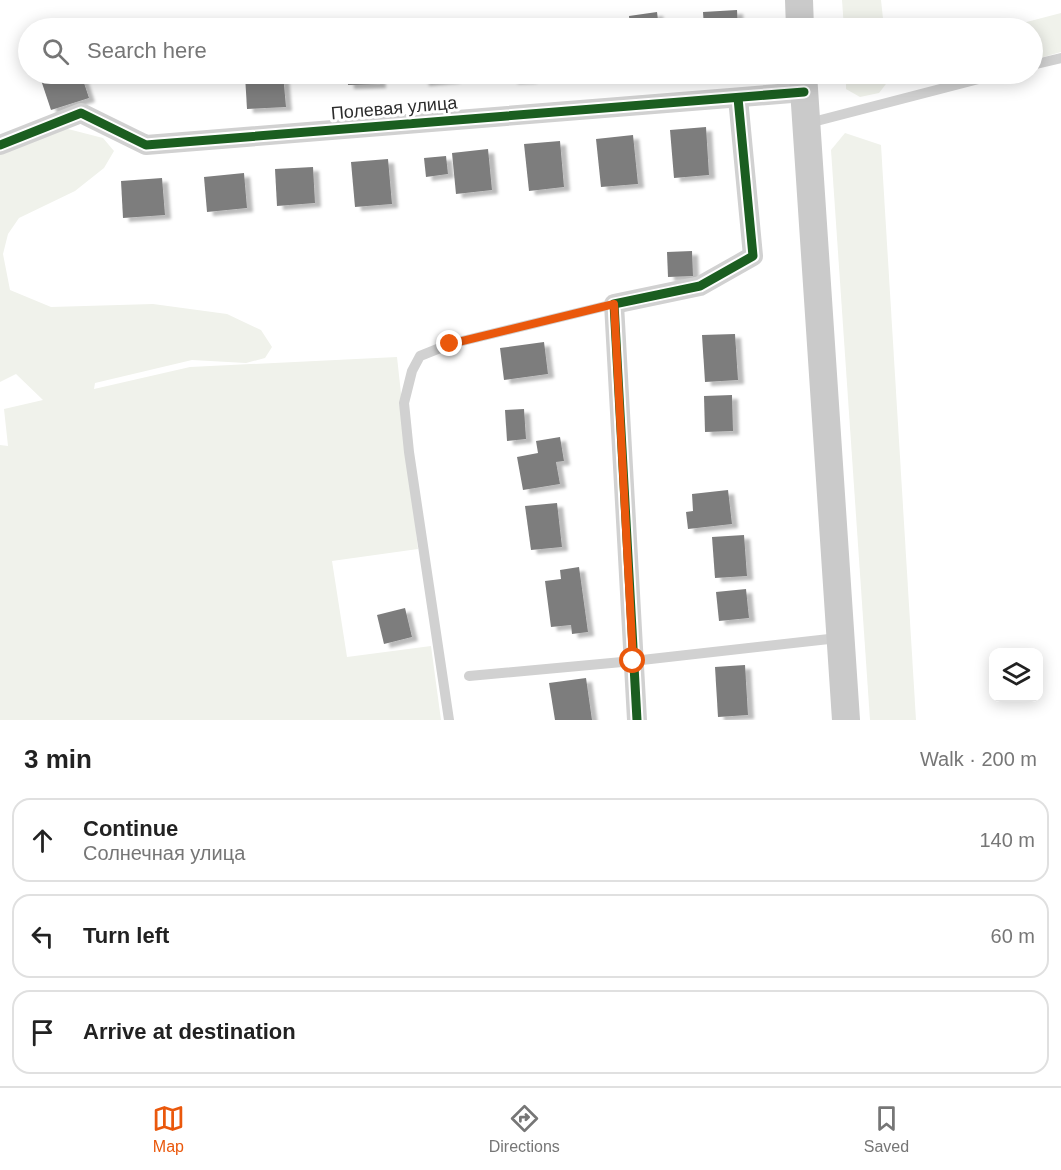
<!DOCTYPE html>
<meta charset="utf-8">
<style>
:root{--surface:#fff;--page:#f6f6f6;--text:#222;--muted:#767676;--line:#e0e0e0;--accent:#ea580c}
body{margin:0;font-family:Arial,sans-serif;background:var(--page);color:var(--text)}
.controls{position:absolute;right:18px;bottom:18px;display:grid;overflow:hidden;border-radius:12px;box-shadow:0 3px 15px #0003}
.controls button{width:54px;height:54px;display:grid;place-items:center;padding:0;border:0;border-bottom:2px solid var(--line);background:var(--surface);color:var(--text);font:30px sans-serif}
.stop{position:absolute;width:18px;height:18px;margin:-14px;border:4px solid #ea580c;border-radius:50%;background:#fff}
.stop.end{background:#ea580c;border-color:#fff;box-shadow:0 2px 6px #0008}
.list{margin:0;padding:0;list-style:none}
h2{display:flex;justify-content:space-between;align-items:center;height:78px;margin:0;padding:0 24px;font-size:26px}
h2 small{font-size:20px;font-weight:400;color:var(--muted)}
.list li{display:grid;grid-template-columns:39px 1fr auto;gap:18px;align-items:center;box-sizing:border-box;height:84px;margin:0 12px 12px;padding:0 12px;border:2px solid var(--line);border-radius:18px}
.list b{display:block;font-size:22px;white-space:nowrap}
.list p{margin:0;font-size:20px;white-space:nowrap;color:var(--muted)}
.list em{font-size:20px;font-style:normal;color:var(--muted)}
.icon{flex:none;width:33px;height:33px;fill:none;stroke:currentColor;stroke-width:2;stroke-linecap:round;stroke-linejoin:round}
.map{position:relative;flex:none;width:1061px;height:720px;overflow:hidden}
.search{position:absolute;background:var(--surface);box-shadow:0 3px 15px #0003;left:18px;right:18px;top:18px;height:66px;display:flex;align-items:center;gap:15px;box-sizing:border-box;padding:0 21px;border-radius:33px;color:var(--muted);font-size:22px}
.sheet{height:366px;background:var(--surface)}
nav{display:flex;justify-content:space-around;align-items:center;box-sizing:border-box;height:84px;border-top:2px solid var(--line);background:var(--surface);font-size:16px;color:var(--muted)}
nav a{display:grid;justify-items:center;gap:3px}
nav .on{color:var(--accent)}
.map>svg:first-child{display:block}
.green{fill:#f0f2eb}
.building{fill:#7d7d7d;filter:url(#shadow)}
.lines{fill:none;stroke-linecap:round;stroke-linejoin:round}
.service{stroke:#d1d1d1;stroke-width:10}
.minor{stroke:#d1d1d1;stroke-width:20}
.secondary{stroke:#cacaca;stroke-width:28}
.cycleway-casing{stroke:#fff;stroke-width:13}
.cycleway{stroke:#1b5e20;stroke-width:9}
.route{stroke:#ea580c;stroke-width:8}
.labels{text-anchor:middle;stroke-width:6;stroke-linejoin:round;paint-order:stroke}
.street-label{font-size:18px;fill:#2c2c2c;stroke:#fff}
</style>
<div class="map">
<svg width="1061" height="720" viewBox="0 0 1061 720">
<defs>
<filter id="shadow"><feDropShadow dx="6" dy="4" stdDeviation="1.5" flood-color="#0004"/></filter>
</defs>
<rect width="100%" height="100%" fill="#fff"/>
<g class="green">
<path d="M842,0H881L884,28H844Z"/>
<path d="M1061,13V52L1033,60L1032,28H1004Z"/>
<path d="M846,74H888L889,80L879,93L860,97L846,89Z"/>
<path d="M68,129L103,138L114,151L104,168L75,191L19,218L8,234L3,254L10,290L51,307L153,304L227,314L261,330L272,347L265,358L246,363L192,360L95,383L94,389L190,367L397,357L418,549L332,561L347,657L431,646L441,720H0V445L8,446L4,409L43,400L16,374L0,382V153L50,131Z"/>
<path d="M845,133L881,145L916,720H870L831,150Z"/>
</g>
<g class="building">
<path d="M737,10L738,28H704L703,12Z"/>
<path d="M657,12L659,28H630L629,16Z"/>
<path d="M596,24L597,28H572V27Z"/>
<path d="M39,74H81L89,98L51,110Z"/>
<path d="M266,74H283L286,107L247,109L245,75Z"/>
<path d="M347,74H379L380,84L348,85Z"/>
<path d="M422,74H454V79L423,82Z"/>
<path d="M511,74H530L531,79L512,80Z"/>
<path d="M706,127L709,175L674,178L670,130Z"/>
<path d="M633,135L638,184L601,187L596,139Z"/>
<path d="M560,141L564,187L529,191L524,144Z"/>
<path d="M488,149L492,190L456,194L452,153Z"/>
<path d="M446,156L448,174L426,177L424,158Z"/>
<path d="M388,159L392,204L355,207L351,162Z"/>
<path d="M313,167L315,203L277,206L275,169Z"/>
<path d="M244,173L247,208L207,212L204,177Z"/>
<path d="M162,178L165,215L123,218L121,181Z"/>
<path d="M692,251L693,276L668,277L667,252Z"/>
<path d="M735,334L738,380L705,382L702,335Z"/>
<path d="M544,342L548,374L504,380L500,348Z"/>
<path d="M732,395L733,431L705,432L704,396Z"/>
<path d="M524,409L526,439L507,441L505,410Z"/>
<path d="M560,437L564,461L556,462L560,484L523,490L517,457L538,453L536,441Z"/>
<path d="M728,490L732,524L688,529L686,512L693,511L692,494Z"/>
<path d="M557,503L562,547L531,550L525,506Z"/>
<path d="M744,535L747,576L715,578L712,537Z"/>
<path d="M579,567L588,632L572,634L571,625L551,627L545,581L561,579L560,570Z"/>
<path d="M746,589L749,618L719,621L716,592Z"/>
<path d="M405,608L412,637L384,644L377,615Z"/>
<path d="M745,665L748,715L718,717L715,667Z"/>
<path d="M586,678L592,720H555L549,683Z"/>
</g>
<g class="lines">
<g class="service">
<path d="M1032,65L1061,58"/>
<path d="M809,123L998,74"/>
<path d="M469,676L633,661L838,638"/>
<path d="M449,720L409,452L404,403L412,371L420,356L450,344L614,304"/>
</g>
<g class="minor">
<path d="M0,145L81,113L146,145L804,92"/>
<path d="M637,720L614,304L700,286L753,256L738,98"/>
</g>
<g class="secondary">
<path d="M799,0L800,28"/>
<path d="M803,74L846,720"/>
</g>
<g class="cycleway-casing">
<g id="cycleway">
<path d="M0,145L81,113L146,145L804,92"/>
<path d="M637,720L614,304L700,286L753,256L738,98"/>
</g>
</g>
<use href="#cycleway" class="cycleway"/>
</g>
<g class="lines">
<path class="route" d="M450,344L614,304L633,661"/>
</g>
<g class="labels">
<g class="street-label">
<text transform="translate(394 108) rotate(-5)" y="6">Полевая улица</text>
</g>
</g>
</svg>
<div class="controls">
<button><svg class="icon" aria-label="layers" viewBox="0 0 24 24"><path d="M12 4l9 5-9 5-9-5zM3 14l9 5 9-5"/></svg></button>
</div>
<div class="stop" style="left:633px;top:661px"></div>
<div class="stop end" style="left:450px;top:344px"></div>
<div class="search"><svg class="icon" aria-label="search" viewBox="0 0 24 24"><circle cx="10" cy="10" r="6"/><path d="M15 15l6 6"/></svg>Search here</div>
</div>
<section class="sheet">
<h2>3 min<small>Walk · 200 m</small></h2>
<ul class="list">
<li><svg class="icon" aria-label="ahead" viewBox="0 0 24 24"><path d="M12 20V5M6 11l6-6 6 6"/></svg><div><b>Continue</b><p>Солнечная улица</p></div><em>140 m</em></li>
<li><svg class="icon" aria-label="left" viewBox="0 0 24 24"><path d="M17 20v-9H6M10 6l-5 5 5 5"/></svg><div><b>Turn left</b></div><em>60 m</em></li>
<li><svg class="icon" aria-label="arrive" viewBox="0 0 24 24"><path d="M6 21V4h12l-3 4 3 4H6"/></svg><div><b>Arrive at destination</b></div></li>
</ul>
</section>
<nav>
<a class="on"><svg class="icon" aria-label="map" viewBox="0 0 24 24"><path d="M3 6l6-2 6 2 6-2v14l-6 2-6-2-6 2zM9 4v14M15 6v14"/></svg>Map</a>
<a><svg class="icon" aria-label="directions" viewBox="0 0 24 24"><path d="M12 3l9 9-9 9-9-9zM9 14v-3h6M13 9l2 2-2 2"/></svg>Directions</a>
<a><svg class="icon" aria-label="saved" viewBox="0 0 24 24"><path d="M7 4h10v16l-5-4-5 4z"/></svg>Saved</a>
</nav>
